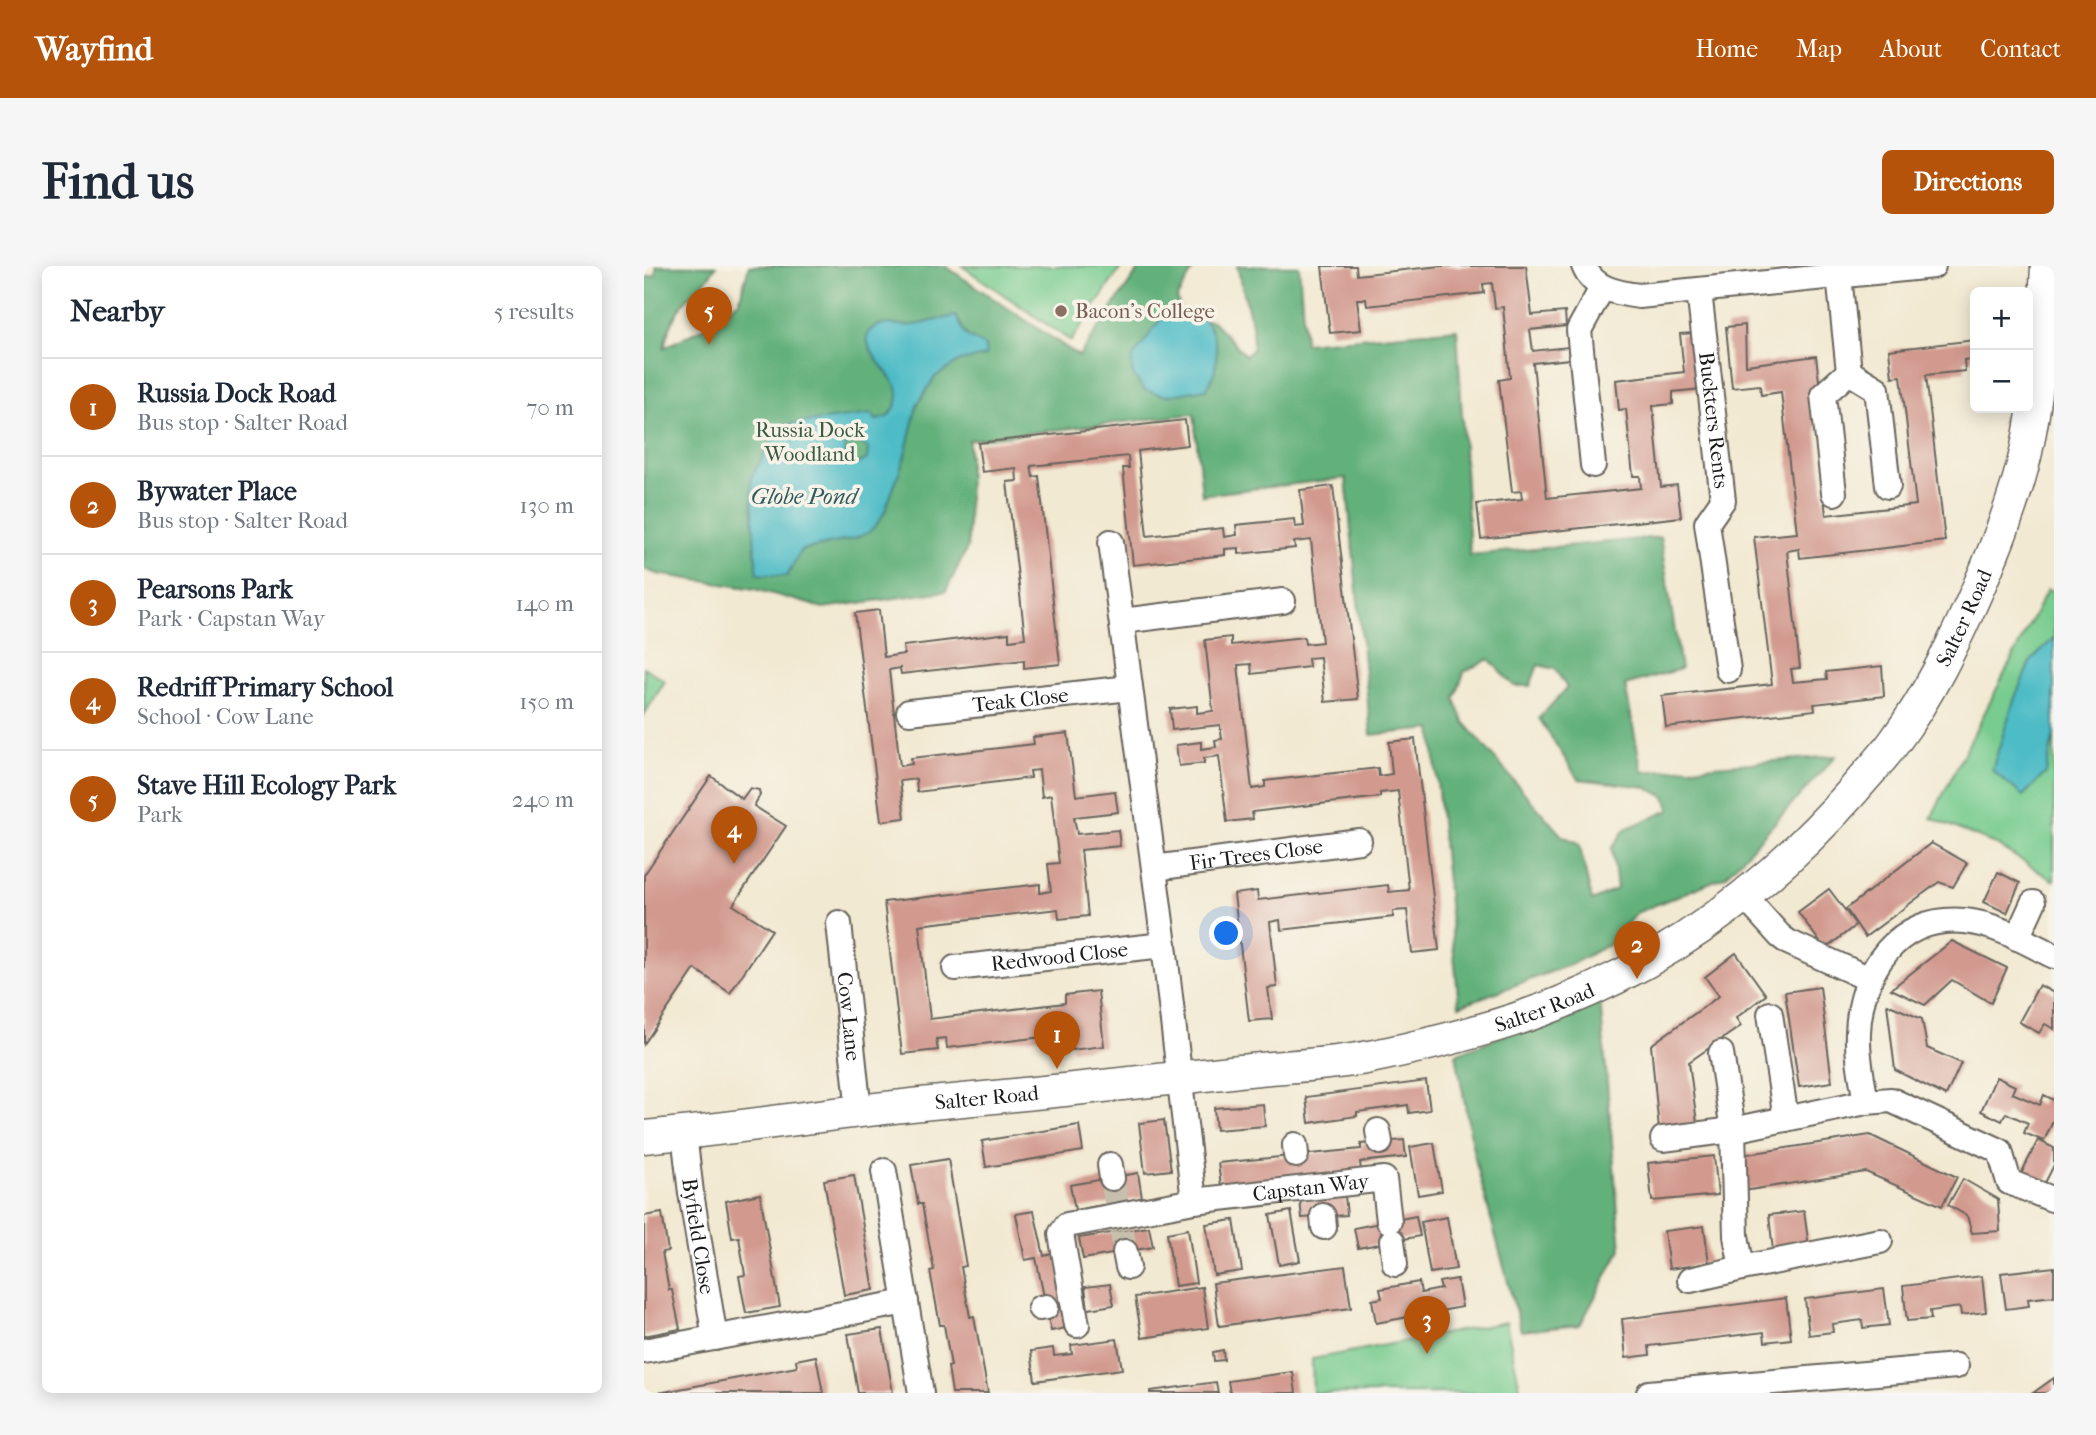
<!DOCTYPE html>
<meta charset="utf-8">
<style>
:root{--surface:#fff;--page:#f6f6f7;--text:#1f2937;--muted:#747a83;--line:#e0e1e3;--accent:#b45309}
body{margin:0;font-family:"IM FELL French Canon",serif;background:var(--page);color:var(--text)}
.controls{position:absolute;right:21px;top:21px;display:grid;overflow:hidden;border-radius:10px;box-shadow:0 4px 18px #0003}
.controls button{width:63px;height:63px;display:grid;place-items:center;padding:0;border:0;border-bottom:2px solid var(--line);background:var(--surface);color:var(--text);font:35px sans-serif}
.you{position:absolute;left:583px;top:668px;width:24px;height:24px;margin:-18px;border:5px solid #fff;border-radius:50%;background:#1a73e8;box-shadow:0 0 0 10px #1a73e833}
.badge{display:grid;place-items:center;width:46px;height:46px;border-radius:50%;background:var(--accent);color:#fff;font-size:23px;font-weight:700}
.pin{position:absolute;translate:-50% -58px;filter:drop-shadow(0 2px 4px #0008)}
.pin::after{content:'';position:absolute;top:37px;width:24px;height:21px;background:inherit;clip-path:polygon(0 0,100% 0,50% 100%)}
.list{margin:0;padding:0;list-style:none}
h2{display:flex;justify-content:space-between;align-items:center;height:91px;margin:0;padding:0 28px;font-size:30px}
h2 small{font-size:23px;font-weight:400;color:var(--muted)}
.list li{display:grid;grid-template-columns:46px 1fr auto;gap:21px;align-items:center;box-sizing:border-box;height:98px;padding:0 28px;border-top:2px solid var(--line)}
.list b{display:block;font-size:26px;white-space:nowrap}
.list p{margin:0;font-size:23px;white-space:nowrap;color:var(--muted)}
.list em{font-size:23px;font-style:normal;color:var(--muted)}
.map{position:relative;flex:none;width:1410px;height:1127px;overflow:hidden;border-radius:10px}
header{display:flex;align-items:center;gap:42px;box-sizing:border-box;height:98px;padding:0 35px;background:var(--accent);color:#fff}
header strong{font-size:33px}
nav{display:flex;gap:38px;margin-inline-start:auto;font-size:24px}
.intro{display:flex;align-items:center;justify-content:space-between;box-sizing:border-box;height:168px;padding:0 42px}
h1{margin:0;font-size:49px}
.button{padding:18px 32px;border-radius:10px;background:var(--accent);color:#fff;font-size:24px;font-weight:700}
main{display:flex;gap:42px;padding:0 42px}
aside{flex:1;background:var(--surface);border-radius:10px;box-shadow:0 4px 18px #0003}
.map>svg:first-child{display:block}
.green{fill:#78cc8f;stroke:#4a7456;stroke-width:2}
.forest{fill:#62b07a;stroke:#3f664b;stroke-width:2;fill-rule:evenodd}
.water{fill:#4ebcc6;stroke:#356c71;stroke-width:2;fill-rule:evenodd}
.building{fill:#d2998e}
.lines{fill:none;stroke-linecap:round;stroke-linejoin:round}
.minor-tunnel{stroke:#c7c0ae;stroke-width:24;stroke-dasharray:24 12;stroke-linecap:butt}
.minor-casing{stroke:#67645c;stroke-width:28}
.major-casing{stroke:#67645c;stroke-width:35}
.minor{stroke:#fff;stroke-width:24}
.major{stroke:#fff;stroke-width:32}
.education-dot{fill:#8d6e63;stroke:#f7f3e8;stroke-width:2.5}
.labels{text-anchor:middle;stroke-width:7;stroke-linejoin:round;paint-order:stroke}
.education-label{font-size:21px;fill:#785e54;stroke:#f7f3e8;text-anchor:start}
.street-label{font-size:21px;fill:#1c1c1c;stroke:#f7f3e8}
.park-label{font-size:21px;fill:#3c5a44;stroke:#f7f3e8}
.water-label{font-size:23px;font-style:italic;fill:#305c60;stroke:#f7f3e8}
</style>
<header>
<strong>Wayfind</strong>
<nav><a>Home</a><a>Map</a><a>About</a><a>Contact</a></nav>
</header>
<div class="intro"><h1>Find us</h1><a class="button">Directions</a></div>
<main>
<aside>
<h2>Nearby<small>5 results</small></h2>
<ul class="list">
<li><span class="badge">1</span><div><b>Russia Dock Road</b><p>Bus stop · Salter Road</p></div><em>70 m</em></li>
<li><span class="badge">2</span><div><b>Bywater Place</b><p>Bus stop · Salter Road</p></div><em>130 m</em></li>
<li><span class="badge">3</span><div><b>Pearsons Park</b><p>Park · Capstan Way</p></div><em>140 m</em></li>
<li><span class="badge">4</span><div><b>Redriff Primary School</b><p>School · Cow Lane</p></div><em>150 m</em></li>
<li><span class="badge">5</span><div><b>Stave Hill Ecology Park</b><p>Park</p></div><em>240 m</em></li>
</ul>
</aside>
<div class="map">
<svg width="1410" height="1127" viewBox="0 0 1410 1127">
<rect width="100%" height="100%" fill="#f7f3e8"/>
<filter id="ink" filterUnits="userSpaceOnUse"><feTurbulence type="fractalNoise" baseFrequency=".0143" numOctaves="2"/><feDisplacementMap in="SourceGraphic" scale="14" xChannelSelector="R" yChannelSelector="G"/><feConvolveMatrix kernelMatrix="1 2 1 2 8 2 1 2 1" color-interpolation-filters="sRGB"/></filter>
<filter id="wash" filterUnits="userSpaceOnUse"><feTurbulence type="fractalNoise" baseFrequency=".00686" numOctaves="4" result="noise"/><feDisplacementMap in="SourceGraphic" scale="28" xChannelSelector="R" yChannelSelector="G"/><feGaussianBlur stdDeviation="1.57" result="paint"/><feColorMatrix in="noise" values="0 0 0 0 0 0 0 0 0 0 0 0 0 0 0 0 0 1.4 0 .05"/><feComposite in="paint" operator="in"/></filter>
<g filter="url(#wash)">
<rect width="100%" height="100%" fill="#f2e9d2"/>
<g class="green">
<path d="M318,0H478L427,75Z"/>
<path d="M1403,324L1410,326V615L1351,578L1287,552Z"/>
<path d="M0,401L21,415L0,449Z"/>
<path d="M862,1056L877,1127H669L668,1093Z"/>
</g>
<g class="forest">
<path d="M12,0H72C62,17 56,20 43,33C31,46 23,65 20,82L57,63L95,35L105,0H301L435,90L497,0H551L533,32L539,53L569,55L602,90L609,83L608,59L593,0H655L661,77L813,63L826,289L1016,271L1037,403L981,419L998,506L1192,490L1082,610L992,647L966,678L928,698L815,740L788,463L727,469L702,212L558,229L550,148L325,174L324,280L302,325L179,342L111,323L13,308L0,303V12L12,9ZM845,393L870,420H886L894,399L911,403L923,422L895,452L934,513L1002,521L1021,531L1026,544L981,563L968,582L973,623L948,635L935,577L918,570L876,522L820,456L811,433L820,406Z"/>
<path d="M956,732L977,983L936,1059L877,1065L830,889L812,788Z"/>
</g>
<g class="water">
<path d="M524,43L555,47C559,53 565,59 568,66C576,83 573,109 562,123L522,130L500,124L488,107V93Z"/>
<path d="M312,50L322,69L341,80L342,90L316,95L291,111L273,139L260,193L241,245L233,258L224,267L209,273L157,284L143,310L114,308L111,287L107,211L138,159L228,148L232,154L243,151C251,143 256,135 253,122C249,109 201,69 236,59C247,56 258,61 269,59C283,57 297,52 312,50ZM215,177L224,182L223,193L211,199L201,196L200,183L204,178Z"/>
<path d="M1410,372V468L1402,507L1379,530L1348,504L1370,434L1386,396Z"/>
</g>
<g id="blocks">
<g class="building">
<path d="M678,0H712L713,9L797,0H882L888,49L921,46L922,60L886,64L889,85L924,81L925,93L889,97L903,232L997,222L996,210H989L982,143L975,144L972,114L1040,106L1036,68L1051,67L1057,123L1029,126V138L1009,140L1017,221L1033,219L1037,251L837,273L833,238L878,233L877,225L868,226L855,114L866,112L859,41L851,42L848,17L839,18L840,27L723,40L722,33H713L717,64L686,67Z"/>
<path d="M1101,59L1102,99L1172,90L1176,123L1168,124L1182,249L1272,239L1257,110L1248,111L1245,84L1331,74V93L1320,94L1321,105L1282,109L1301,275L1156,292L1155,283L1143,285L1156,402L1147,403L1149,416L1183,413L1182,406L1238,400L1240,430L1170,438L1171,444L1022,461L1018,430L1128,418L1110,271L1153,267L1137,126L1117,129L1116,119L1088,122L1082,61Z"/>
<path d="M541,154L544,179L494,185L503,270L579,262L580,271L593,269L592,259L650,253L651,261L660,260L656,224L689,220L714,433L681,436L676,391L664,392L665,401L608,408L607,398L594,399L608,523L621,521V515L734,502L735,510L748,508L745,476L771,473L795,684L768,687L763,644L749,645V651L637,664L636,654L626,656L633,721L624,722L628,753L605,755L590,628L613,625L614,634L744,619L745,626L765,624L754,525L736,527V531L608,546L609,553L583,556L575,490L560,492V497L535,500L532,479L557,476V483L572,481L571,474L578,473L576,459L528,464L526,443L553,440V447L569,445L561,374L587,371V379L660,371L661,378L678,376L667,274L650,276L651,282L595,288V282L581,283V289L489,299L479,202H485L484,190L387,200L389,211L395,210L416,398L380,402V394L257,408L256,402L245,404L256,500L268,498L267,492L390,478L389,471L424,467L432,530L471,525L474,546L430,551L433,568L474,564L476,580L437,584L444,650L415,653L414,643L275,659L286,753L421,737V729L454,725L460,780L428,784L425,758L415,760L416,769L303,782L302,772L292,773L294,784L258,788L240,636L396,618V627L407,625L404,598L415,597L407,529L398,531L395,504L386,505L387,512L273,526L272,513L256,515L261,552L237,555L211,347L235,344L240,391L260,388L259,380L365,367V374L381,372L363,216L373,215L372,202L338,206L334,177Z"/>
<path d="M67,510L98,533L106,522L115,524L116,529L110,540L142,560L89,639L128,664L86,727L51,703L0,778V609Z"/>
<path d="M1287,577L1323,597L1309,621L1295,616L1221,671L1202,643Z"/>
<path d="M1354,606L1376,617L1363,647L1340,636Z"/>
<path d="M1185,623L1212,659L1181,683L1154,646Z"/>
<path d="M1308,675L1363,702L1347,737L1308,714L1281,739L1247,723Z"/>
<path d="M1092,687L1122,729L1092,752L1097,760L1045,796L1053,857L1015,864L1007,779L1075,730L1061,711Z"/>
<path d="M1395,719L1410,727V763L1401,758L1395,767L1375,756Z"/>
<path d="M1176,721L1188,816L1155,821L1141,726Z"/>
<path d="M1243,738L1278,753L1283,782L1317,797L1302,830L1251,804Z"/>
<path d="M1352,811L1371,820L1368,827L1396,839L1400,829L1410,834V853L1400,875L1380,867L1384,857L1362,847L1358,855L1337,845Z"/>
<path d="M782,815L786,844L765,847L764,839L713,846V850L665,857L662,831Z"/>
<path d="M619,838L621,860L572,864L570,842Z"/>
<path d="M520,854L527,904L501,907L495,857Z"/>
<path d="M435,859L439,885L342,901L338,875Z"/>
<path d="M1226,869L1313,911L1298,940L1222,906L1099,925L1097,889Z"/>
<path d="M760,874L762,891L716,896L717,905L577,920L574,897L717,883V878Z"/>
<path d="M1394,874L1410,882V899L1399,921L1376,910Z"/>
<path d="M790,877L798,925L774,929L766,881Z"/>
<path d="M1070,890L1074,929L1008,935L1004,897Z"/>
<path d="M304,893L322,1000L317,1001L326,1051L330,1050L344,1127H308L304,1101L307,1100L300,1059H296L286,1005L290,1004L278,938H274L267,899Z"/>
<path d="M494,907L498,932L431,944L426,919Z"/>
<path d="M210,909L230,1024L200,1029L180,914Z"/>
<path d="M1319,913L1354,933L1356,965L1328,967L1323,950L1304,939Z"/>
<path d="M116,928L136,1041L102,1047L95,1010L101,1009L95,971L88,972L82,935Z"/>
<path d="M701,930L703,949L658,952L656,934Z"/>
<path d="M390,945L400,990L412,987L427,1061L407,1065L392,992L381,994L372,948Z"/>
<path d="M647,945L656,995L635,999L626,949Z"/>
<path d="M1160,945L1165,981L1129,985L1125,949Z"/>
<path d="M18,947L24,985L18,986L25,1024H28L36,1063L0,1070V950Z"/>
<path d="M772,950L776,970L714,982L710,962Z"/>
<path d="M803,951L812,1003L786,1007L777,956Z"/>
<path d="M590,954L598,1005L570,1009L562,958Z"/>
<path d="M1060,960L1065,997L1025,1003L1020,965Z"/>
<path d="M505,961L509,981L439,993L435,972Z"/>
<path d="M544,963L552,1017L531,1020L523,967Z"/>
<path d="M701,1000L707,1042L575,1060L569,1017Z"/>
<path d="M1410,1001V1030L1384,1033L1385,1040L1362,1043L1357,1007Z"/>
<path d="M1338,1010L1342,1046L1317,1049L1316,1041L1286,1045L1287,1053L1263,1055L1259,1020Z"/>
<path d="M813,1013L818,1041L732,1057L728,1034L738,1032L736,1023L775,1016L777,1027L797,1023L795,1016Z"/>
<path d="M466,1018L470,1039L444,1043L441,1021Z"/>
<path d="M558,1021L564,1062L498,1072L491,1031Z"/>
<path d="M1240,1023L1245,1059L1219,1062L1218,1054L1188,1058L1189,1066L1165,1069L1161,1033Z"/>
<path d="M1142,1032L1147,1073L1121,1076L1120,1066L1005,1080L1006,1089L982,1092L978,1053Z"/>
<path d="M238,1063L249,1127H214L204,1068Z"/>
<path d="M473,1073L478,1103L391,1115L387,1085L409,1082L410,1090L428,1088L427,1079Z"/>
<path d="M579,1084L580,1094L570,1095L569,1086Z"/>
<path d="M172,1090L179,1127H14L153,1101L152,1094Z"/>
<path d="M649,1106L652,1127H586L584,1115Z"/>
<path d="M1410,1112V1127H1389Z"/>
<path d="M572,1116L574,1127H506V1125Z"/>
</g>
</g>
</g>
<g filter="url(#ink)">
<use href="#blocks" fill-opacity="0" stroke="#67645c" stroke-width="2"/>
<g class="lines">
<g class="minor-tunnel">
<path d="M468,912L472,936"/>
<path d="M478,965L481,986"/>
</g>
<g class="minor-casing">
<g id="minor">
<path d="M940,0C949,23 973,27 995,30L1289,0"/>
<path id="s1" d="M1055,25L1079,234L1063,257L1084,404"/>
<path d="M1205,106L1233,123L1244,220"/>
<path d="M949,199L935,64L958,22"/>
<path d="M1190,227L1179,129L1205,106L1194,0"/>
<path d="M467,276L520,679L550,935"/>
<path d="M478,355L639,335"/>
<path id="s2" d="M265,446L486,422"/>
<path id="s3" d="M510,602L715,575"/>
<path d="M1100,630L1136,670L1144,676L1225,713"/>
<path id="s4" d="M195,657L215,846"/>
<path d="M1373,672L1389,637"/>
<path id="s5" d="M311,702L520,679"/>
<path d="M1126,748L1142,853"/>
<path d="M1077,787L1089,864L1092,970L1098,1002L1236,975"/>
<path d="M734,865L736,876"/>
<path id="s6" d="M40,868L47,927L71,1072"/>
<path d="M1019,873L1089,864L1222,836"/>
<path d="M651,879L652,889"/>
<path d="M466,899L468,912"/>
<path d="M240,905L277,1127"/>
<path d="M1408,933L1365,916L1356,885L1247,834L1222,836C1218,813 1213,790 1214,767C1216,706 1253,648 1321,655C1352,658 1382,676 1410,690"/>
<path d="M679,950L680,961"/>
<path d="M748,975L751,998"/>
<path d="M481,986L484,1001"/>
<path d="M1046,1014L1098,1002"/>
<path d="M396,1042L402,1041"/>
<path id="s7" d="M433,1059L417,968L423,959L550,935L740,913L745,955"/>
<path d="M0,1085L262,1036"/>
<path d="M1005,1127L1312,1100"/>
</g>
</g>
<g class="major-casing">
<g id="major">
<path id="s8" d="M0,871C99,862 198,845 298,836C394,827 490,817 587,806C633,800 681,800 726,791C789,778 857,761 916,737C1030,692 1128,617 1209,525C1223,508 1239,492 1251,475C1285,429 1309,379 1332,327C1352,282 1371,235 1382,186C1395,125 1400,63 1403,0"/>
</g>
</g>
<use href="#minor" class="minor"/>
<use href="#major" class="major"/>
</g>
</g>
<circle class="education-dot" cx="417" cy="45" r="7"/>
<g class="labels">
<g class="education-label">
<text x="431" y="52">Bacon's College</text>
</g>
<g class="street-label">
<text dy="7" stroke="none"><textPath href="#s1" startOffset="130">Buckters Rents</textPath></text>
<text dy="7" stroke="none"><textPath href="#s8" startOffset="1500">Salter Road</textPath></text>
<text dy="7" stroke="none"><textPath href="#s2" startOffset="112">Teak Close</textPath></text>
<text dy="7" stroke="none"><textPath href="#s3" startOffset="103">Fir Trees Close</textPath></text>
<text dy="7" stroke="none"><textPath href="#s5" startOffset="105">Redwood Close</textPath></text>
<text dy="7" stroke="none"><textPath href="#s8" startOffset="912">Salter Road</textPath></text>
<text dy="7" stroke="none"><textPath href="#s4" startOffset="94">Cow Lane</textPath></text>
<text dy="7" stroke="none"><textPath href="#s8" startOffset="345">Salter Road</textPath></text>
<text dy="7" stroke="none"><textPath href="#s7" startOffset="350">Capstan Way</textPath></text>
<text dy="7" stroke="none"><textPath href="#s6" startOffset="103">Byfield Close</textPath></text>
</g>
<g class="park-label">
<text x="166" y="171">Russia Dock<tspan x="166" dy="24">Woodland</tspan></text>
</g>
<g class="water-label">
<text x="160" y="238">Globe Pond</text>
</g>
</g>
</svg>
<div class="controls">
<button>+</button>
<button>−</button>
</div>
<div class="you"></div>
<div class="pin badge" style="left:413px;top:803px">1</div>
<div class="pin badge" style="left:993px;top:713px">2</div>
<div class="pin badge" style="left:783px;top:1088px">3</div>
<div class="pin badge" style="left:90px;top:598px">4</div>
<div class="pin badge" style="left:65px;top:79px">5</div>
</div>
</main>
